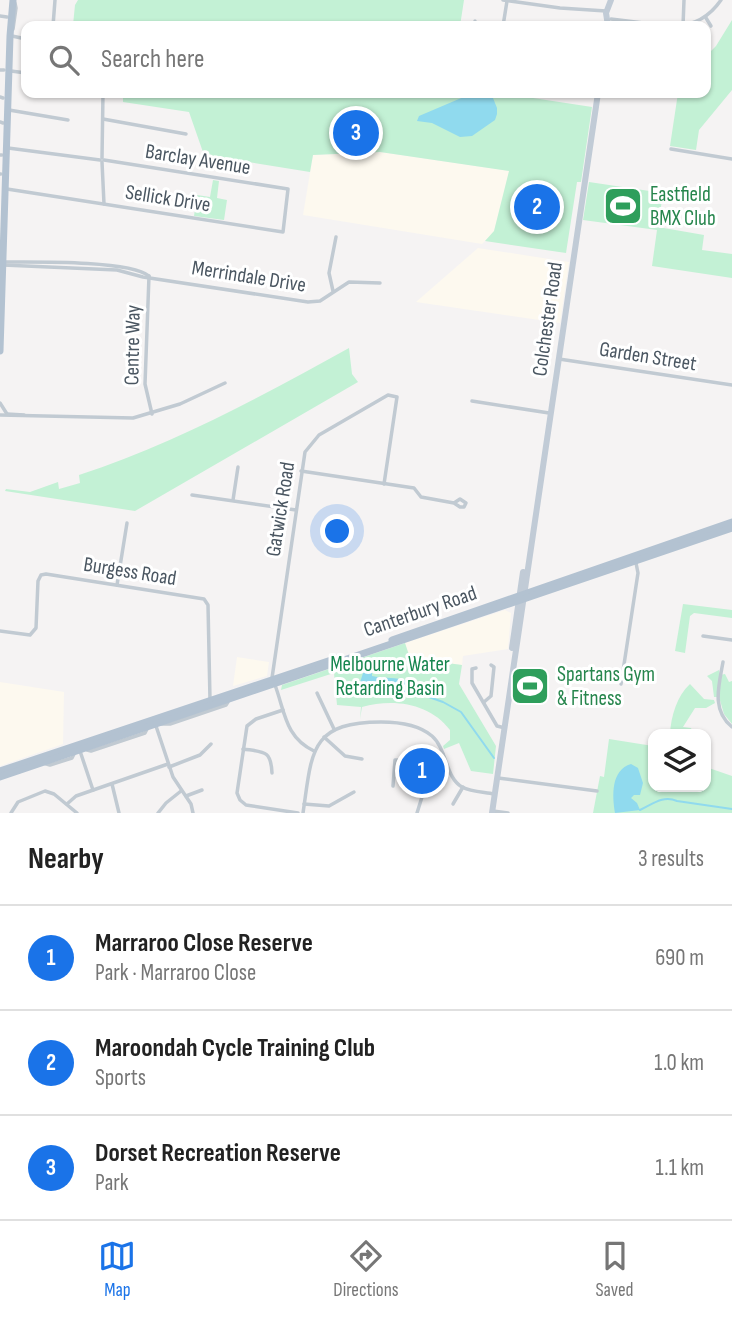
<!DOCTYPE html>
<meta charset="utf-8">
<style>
:root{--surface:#fff;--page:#f2f2f2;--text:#222;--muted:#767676;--line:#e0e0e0;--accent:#1a73e8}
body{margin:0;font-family:"Sofia Sans Condensed",sans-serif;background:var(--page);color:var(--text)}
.controls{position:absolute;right:21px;bottom:21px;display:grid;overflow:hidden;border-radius:14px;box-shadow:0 2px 5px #0004}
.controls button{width:63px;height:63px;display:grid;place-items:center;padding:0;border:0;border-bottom:2px solid var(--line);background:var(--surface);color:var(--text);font:35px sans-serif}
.you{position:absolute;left:338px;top:532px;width:24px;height:24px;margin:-18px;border:5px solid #fff;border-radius:50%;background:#1a73e8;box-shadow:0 0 0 10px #1a73e833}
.badge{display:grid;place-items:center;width:46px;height:46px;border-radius:50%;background:var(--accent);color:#fff;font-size:23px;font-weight:700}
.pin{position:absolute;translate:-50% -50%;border:4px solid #fff;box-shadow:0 2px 7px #0006}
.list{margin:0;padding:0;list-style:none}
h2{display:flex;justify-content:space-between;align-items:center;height:91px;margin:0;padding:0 28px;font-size:30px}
h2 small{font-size:23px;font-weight:400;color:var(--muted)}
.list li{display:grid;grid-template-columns:46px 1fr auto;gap:21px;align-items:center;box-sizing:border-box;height:105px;padding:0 28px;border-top:2px solid var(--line)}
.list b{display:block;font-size:26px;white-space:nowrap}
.list p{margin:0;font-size:23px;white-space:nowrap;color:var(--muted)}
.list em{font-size:23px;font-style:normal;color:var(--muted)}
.icon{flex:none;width:38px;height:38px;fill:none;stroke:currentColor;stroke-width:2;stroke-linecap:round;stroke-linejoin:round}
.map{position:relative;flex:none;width:732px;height:813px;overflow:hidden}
.search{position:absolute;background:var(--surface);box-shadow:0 2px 5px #0004;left:21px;right:21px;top:21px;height:77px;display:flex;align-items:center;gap:18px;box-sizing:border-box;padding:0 24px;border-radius:14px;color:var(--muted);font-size:26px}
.sheet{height:406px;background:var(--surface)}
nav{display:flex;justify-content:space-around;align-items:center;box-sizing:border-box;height:98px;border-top:2px solid var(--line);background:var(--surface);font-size:19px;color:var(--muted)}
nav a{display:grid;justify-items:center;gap:4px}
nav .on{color:var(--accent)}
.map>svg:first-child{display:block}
.commercial{fill:#fdf9ef}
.green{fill:#c3f1d5}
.water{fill:#90daee}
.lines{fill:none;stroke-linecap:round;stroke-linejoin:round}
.stream{stroke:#90daee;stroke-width:2}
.minor{stroke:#c1cad2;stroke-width:3.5}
.secondary{stroke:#c1cbd6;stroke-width:6}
.primary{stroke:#b3c2d1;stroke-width:7}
.labels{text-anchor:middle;stroke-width:6;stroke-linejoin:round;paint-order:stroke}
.street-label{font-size:21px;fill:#4a5661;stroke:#fff}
.leisure-label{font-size:21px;fill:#27864d;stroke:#fff;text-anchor:start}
.park-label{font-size:21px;fill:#17864f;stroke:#fff}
</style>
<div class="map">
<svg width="732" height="813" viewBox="0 0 732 813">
<rect width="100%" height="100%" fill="#f5f3f3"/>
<g class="commercial">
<path d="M380,152L510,171L494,232L482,244L303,215L313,155Z"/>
<path d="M478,248L569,262L560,323L416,302Z"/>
<path d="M505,610L511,613L508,649L463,656L462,665L410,658L405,643Z"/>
<path d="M237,657L269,662L267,676L233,686Z"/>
<path d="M0,682L64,692L63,744L0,766Z"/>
</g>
<g class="green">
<path d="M78,0H464L460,26H78L73,25L75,5Z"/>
<path d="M732,20V90L699,130L696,150L670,146L678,93H706V56L716,46Z"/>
<path d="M123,93H520V96L592,107L581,182H577L566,253L485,241L494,231L509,171L380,152L313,155L310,172L204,155L189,112L123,102Z"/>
<path d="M213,180L219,181L217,198L227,200L224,220L194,216L197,195L210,197Z"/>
<path d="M589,182L663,193L658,227L704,235L702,250L732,254V278L652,266L657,230L583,220Z"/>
<path d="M349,348L352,374L358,382L135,511L5,491L6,489L30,492L58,482L59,489L80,483L79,475C174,444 262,396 349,348Z"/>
<path d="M683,604L732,610V618L694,613L690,616L685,653L675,651Z"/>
<path d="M405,643L410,658L462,665L459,684L496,746L493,774L471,771L459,743L444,749L443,746L450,740V730C430,703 393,698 362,707L360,719L361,707L337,705L334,673L281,690L282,685Z"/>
<path d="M719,670L720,675L725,674L729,682L732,681V724L724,714L719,697H714L712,681L707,676Z"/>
<path d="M690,684L704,699L714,700L715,703L706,708H695L683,727L691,728L693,733L702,734H670C671,716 677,696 690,684Z"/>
<path d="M609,739L653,746V787H706V767L732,776V813H593L600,776L604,777Z"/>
</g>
<g class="water">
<path d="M473,93H491L497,108V114L495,120L472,136L460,137L432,123L417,121L419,116Z"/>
<path d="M372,670V676C393,680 412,674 426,696L392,692C385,688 386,683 376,684L375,692L372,694L361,693L358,689L363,673Z"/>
<path d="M631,764L638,768L643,783L640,795H634L631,798L637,803L640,810L615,813C612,795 611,770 631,764Z"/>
</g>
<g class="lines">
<g class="stream">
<path d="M426,696L443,702L461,712L494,758"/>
<path d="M640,810C653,804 663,795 677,801L732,809"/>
</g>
<g class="minor">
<path d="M503,0L560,8L606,11"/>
<path d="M0,16L7,17"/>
<path d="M706,18L711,26"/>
<path d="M611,19L668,26"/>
<path d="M53,26L55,0"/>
<path d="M475,26V21"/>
<path d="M503,26L507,1"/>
<path d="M676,26C696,25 710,16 721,0"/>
<path d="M683,26L684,0"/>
<path d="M13,29L16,8L15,3"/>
<path d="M12,36L26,39"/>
<path d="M0,70H4"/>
<path d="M11,71L26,73"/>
<path d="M0,97L3,98"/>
<path d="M9,110L68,120"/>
<path d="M103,119L186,134"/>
<path d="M0,122L3,123"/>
<path d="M8,148L100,160"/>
<path d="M671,149L732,159"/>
<path d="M0,155H2"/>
<path d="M102,158L103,93"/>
<path d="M102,162L104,204"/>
<path d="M0,174H1"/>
<path d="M7,189L283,232L288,189L104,160"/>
<path d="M3,262C32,262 130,260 149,276"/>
<path d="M3,265L117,270L143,277L308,302L320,301L349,282L380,283"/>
<path d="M149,276L145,384L152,414"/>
<path d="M333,291L329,273L336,237"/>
<path d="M559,359L732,385"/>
<path d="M472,401L549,413"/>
<path d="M0,403L7,414"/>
<path d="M7,414L24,415"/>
<path d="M0,415L133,418L180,404L225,383"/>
<path d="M301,471L414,488L421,497L454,503L460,507H464L466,503L460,499L454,503"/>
<path d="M192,495L296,510"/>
<path d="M233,500L238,467"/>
<path d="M117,585L127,523"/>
<path d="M0,631L30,635L36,628L38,581L41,575L46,574L204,599L208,605L210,700"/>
<path d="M703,636L732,640"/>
<path d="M723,662C719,685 711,710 732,727"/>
<path d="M476,668L472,669V683L497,726L505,728"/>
<path d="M272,678L305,452L319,435L388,395L397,397L384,484"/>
<path d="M621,684L638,573L636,563"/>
<path d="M275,685C285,712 285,737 314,751"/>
<path d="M317,693L334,729"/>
<path d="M484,702L491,696L494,667L491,665"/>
<path d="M283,710L256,719L247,726L237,793L240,800L246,805L298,813"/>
<path d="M161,724H170L226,705L228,702"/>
<path d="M156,726L173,777L191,804L193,813"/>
<path d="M324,737L345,756L362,759"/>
<path d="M243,749C264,752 271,750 272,773"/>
<path d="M87,750L91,751L145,733L147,729"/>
<path d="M80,751L93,790"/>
<path d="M43,763L50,765L72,758L74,754"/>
<path d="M169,767L200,755L211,744"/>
<path d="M498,778L597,791"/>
<path d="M112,784L119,813"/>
<path d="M393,786L395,760L423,761L443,754"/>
<path d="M186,796L202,790"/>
<path d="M67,804L76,796L168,764"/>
<path d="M304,804L329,806L354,792"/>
<path d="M453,804L463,787"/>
<path d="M493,811L508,813"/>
<path d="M11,813L18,802L45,791L54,794L77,813"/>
<path d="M158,813L166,803L181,791"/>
<path d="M303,813C312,753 309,722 381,722C399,722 418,724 432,736C447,749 445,777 462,787C471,792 484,792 494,794"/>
<path d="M417,813L422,797L425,794"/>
</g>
<g class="secondary">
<path d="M608,26L606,13L611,0"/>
<path d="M512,648L523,572"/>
<path d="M492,813L598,93"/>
</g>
<g class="primary">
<path d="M0,351L10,36L13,0"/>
<path d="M392,640L732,522"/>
<path d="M0,771L337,658"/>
<path d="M0,777L732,528"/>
</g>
</g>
<defs>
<g id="stadium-square" transform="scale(2.0125)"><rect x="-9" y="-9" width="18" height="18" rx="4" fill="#2e9e5b" stroke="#fff"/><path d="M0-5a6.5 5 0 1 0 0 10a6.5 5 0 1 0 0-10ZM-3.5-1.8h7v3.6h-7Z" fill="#fff"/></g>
</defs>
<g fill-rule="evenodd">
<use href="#stadium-square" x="623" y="206"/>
<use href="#stadium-square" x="530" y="686"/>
</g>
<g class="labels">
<g class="street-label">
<text transform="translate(198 159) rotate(9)" y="7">Barclay Avenue</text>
<text transform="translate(168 198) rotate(9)" y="7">Sellick Drive</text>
<text transform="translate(249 276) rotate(9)" y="7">Merrindale Drive</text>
<text transform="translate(547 319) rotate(-82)" y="7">Colchester Road</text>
<text transform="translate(132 345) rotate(-89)" y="7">Centre Way</text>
<text transform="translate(648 356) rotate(9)" y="7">Garden Street</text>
<text transform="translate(280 509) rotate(-81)" y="7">Gatwick Road</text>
<text transform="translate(130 571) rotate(9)" y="7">Burgess Road</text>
<text transform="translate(420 611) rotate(-19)" y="7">Canterbury Road</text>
</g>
<g class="leisure-label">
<text x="650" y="201">Eastfield<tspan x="650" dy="24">BMX Club</tspan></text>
<text x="557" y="681">Spartans Gym<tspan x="557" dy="24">&amp; Fitness</tspan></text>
</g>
<g class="park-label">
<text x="390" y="671">Melbourne Water<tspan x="390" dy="24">Retarding Basin</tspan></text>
</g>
</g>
</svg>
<div class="controls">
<button><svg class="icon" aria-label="layers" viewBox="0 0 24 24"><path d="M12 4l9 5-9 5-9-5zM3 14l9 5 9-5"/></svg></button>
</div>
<div class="you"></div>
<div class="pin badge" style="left:422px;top:771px">1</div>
<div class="pin badge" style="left:537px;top:207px">2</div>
<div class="pin badge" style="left:356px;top:133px">3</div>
<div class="search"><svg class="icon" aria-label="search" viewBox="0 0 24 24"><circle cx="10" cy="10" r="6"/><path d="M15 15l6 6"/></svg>Search here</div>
</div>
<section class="sheet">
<h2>Nearby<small>3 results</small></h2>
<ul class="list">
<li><span class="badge">1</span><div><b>Marraroo Close Reserve</b><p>Park · Marraroo Close</p></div><em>690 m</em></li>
<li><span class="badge">2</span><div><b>Maroondah Cycle Training Club</b><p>Sports</p></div><em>1.0 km</em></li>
<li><span class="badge">3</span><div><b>Dorset Recreation Reserve</b><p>Park</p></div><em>1.1 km</em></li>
</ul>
</section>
<nav>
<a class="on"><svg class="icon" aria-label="map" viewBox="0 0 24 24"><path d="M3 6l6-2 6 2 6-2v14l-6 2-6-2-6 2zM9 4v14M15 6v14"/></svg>Map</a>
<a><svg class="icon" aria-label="directions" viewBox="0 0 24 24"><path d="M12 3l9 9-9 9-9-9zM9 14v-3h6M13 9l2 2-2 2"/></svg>Directions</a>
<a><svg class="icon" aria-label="saved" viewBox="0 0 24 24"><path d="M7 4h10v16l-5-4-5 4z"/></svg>Saved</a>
</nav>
